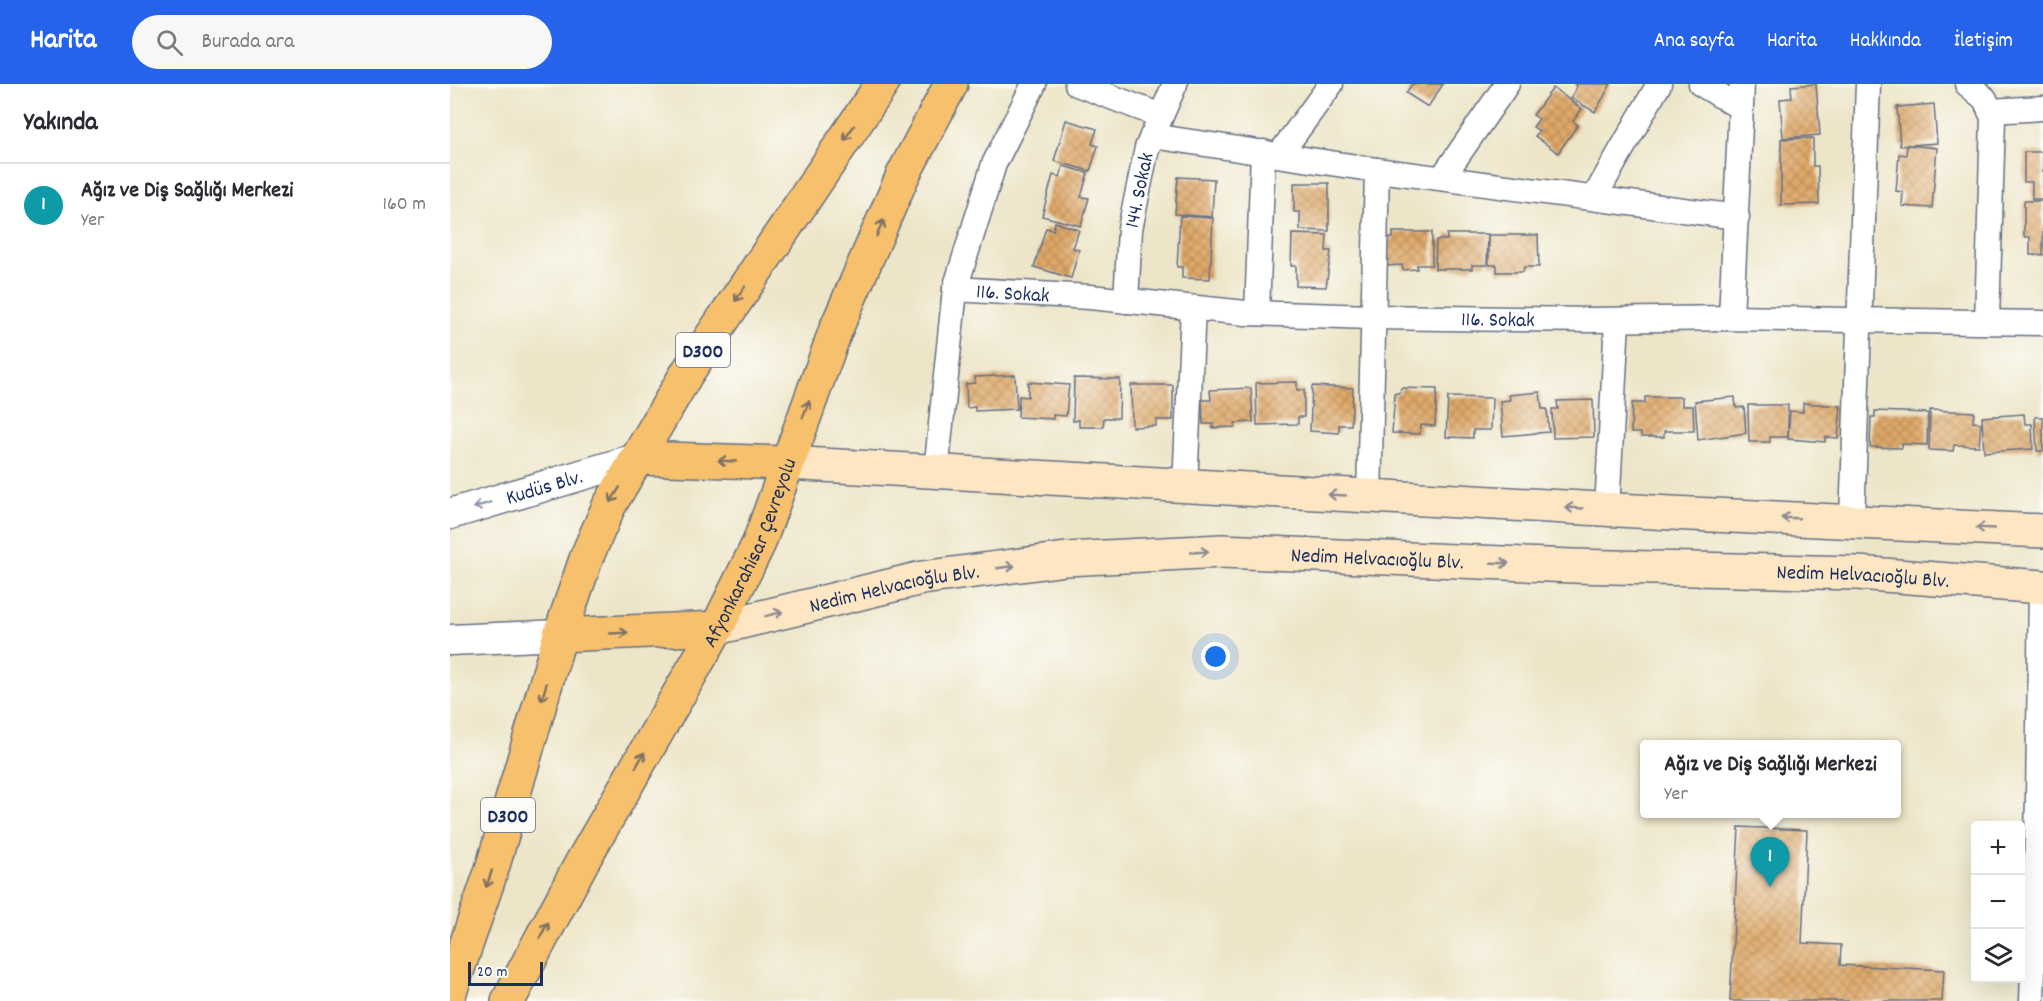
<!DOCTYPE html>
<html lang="tr">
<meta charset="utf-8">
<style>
:root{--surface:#fff;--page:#f7f7f7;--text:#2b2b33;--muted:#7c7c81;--line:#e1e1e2;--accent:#2563eb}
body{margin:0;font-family:Dekko,sans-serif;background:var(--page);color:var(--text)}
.controls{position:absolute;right:18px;bottom:18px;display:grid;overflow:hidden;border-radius:6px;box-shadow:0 6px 24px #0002}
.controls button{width:54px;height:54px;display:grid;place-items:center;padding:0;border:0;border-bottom:2px solid var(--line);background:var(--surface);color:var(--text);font:30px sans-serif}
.scale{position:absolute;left:18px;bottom:15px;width:75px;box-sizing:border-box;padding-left:6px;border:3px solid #1b2f5e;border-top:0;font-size:16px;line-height:21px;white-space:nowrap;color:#1b2f5e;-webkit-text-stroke:4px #fdfcf7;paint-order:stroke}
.you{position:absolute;left:766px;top:573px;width:21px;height:21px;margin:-15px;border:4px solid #fff;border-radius:50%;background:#1a73e8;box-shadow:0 0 0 9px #1a73e833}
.badge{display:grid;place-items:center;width:39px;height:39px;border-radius:50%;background:var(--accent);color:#fff;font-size:20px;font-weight:700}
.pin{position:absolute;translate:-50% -50px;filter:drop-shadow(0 2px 3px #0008)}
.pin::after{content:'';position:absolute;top:32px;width:21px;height:18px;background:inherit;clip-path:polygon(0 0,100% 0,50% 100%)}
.popup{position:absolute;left:1190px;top:656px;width:261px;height:78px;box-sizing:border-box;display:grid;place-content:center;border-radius:6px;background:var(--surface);filter:drop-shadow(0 2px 4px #0005);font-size:20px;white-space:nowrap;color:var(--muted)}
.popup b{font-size:22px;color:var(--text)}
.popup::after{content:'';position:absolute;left:50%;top:100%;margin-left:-12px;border:12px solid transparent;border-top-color:var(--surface)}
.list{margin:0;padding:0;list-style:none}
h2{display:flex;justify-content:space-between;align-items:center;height:78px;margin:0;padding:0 24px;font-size:26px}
h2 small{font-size:20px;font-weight:400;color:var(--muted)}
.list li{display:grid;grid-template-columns:39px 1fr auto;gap:18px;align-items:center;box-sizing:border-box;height:84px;padding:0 24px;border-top:2px solid var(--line)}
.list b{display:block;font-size:22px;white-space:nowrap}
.list p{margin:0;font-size:20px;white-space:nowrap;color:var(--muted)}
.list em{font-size:20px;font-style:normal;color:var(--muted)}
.icon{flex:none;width:33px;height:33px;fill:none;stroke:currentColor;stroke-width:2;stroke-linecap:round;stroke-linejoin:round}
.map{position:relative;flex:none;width:1593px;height:917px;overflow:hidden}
header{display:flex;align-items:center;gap:36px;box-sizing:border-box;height:84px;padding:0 30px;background:var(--accent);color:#fff}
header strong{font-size:28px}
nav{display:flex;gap:33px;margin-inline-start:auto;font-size:21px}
.search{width:420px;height:54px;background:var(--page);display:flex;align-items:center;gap:15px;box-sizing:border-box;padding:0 21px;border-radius:33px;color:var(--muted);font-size:22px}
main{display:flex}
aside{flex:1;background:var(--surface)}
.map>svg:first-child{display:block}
.building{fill:url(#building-cross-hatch)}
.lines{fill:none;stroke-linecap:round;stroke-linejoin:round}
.minor-casing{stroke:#646f83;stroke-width:27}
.tertiary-casing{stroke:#646f83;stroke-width:33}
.secondary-casing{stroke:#646f83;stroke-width:36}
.trunk-casing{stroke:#646f83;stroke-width:36}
.minor{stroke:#fff;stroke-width:24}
.tertiary{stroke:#fff;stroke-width:30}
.secondary{stroke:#fce6c4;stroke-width:33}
.trunk{stroke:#f7c06c;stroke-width:33}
.oneway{stroke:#7e7064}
.oneway2{stroke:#8c8a91}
.oneway3{stroke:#8d97ae}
.labels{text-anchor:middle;stroke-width:6;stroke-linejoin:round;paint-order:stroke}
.shield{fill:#fdfcf7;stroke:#5f6c8c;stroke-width:1.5}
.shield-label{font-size:20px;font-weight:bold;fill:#1b2f5e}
.street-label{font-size:21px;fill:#1b2f5e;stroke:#fdfcf7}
</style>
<header>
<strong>Harita</strong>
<div class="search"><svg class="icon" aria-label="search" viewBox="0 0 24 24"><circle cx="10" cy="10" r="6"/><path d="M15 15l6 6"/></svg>Burada ara</div>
<nav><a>Ana sayfa</a><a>Harita</a><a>Hakkında</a><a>İletişim</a></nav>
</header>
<main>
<aside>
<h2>Yakında<small></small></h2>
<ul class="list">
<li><span class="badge" style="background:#0f9aa8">1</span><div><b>Ağız ve Diş Sağlığı Merkezi</b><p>Yer</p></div><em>160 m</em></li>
</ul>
</aside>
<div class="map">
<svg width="1593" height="917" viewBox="0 0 1593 917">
<defs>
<pattern id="building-cross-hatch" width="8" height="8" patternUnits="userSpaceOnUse" patternTransform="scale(1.5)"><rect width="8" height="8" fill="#e0a968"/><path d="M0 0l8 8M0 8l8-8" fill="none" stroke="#b58a59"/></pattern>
</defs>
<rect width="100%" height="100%" fill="#fdfcf7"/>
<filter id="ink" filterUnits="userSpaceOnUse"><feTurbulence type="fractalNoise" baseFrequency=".0167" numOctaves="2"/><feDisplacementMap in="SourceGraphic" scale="12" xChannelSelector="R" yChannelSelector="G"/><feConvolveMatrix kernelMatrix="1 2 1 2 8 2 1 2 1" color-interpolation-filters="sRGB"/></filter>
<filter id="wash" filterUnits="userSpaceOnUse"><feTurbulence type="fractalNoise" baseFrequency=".008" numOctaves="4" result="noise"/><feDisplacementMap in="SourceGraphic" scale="24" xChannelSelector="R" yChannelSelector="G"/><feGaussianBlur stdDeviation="1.35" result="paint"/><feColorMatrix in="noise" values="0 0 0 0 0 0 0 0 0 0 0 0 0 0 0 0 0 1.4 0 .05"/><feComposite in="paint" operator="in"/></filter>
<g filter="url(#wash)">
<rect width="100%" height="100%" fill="#ede5c8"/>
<g id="blocks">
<g class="building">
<path d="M962,0H993L978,23L956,9Z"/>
<path d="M1124,0H1161L1145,28L1121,14L1127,2Z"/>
<path d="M1366,0L1370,51L1333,54L1330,15L1342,14L1341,2Z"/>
<path d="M1103,4L1132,25L1123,37L1128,41L1108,69L1085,52L1089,47L1083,43L1089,35L1083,31Z"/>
<path d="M1484,20L1487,59L1450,62L1447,23Z"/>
<path d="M616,36L647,45L642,60L648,62L640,87L604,77Z"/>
<path d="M1363,54V82H1368L1369,120L1331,121V55Z"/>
<path d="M1457,61L1487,64L1482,124L1452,122L1453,108L1446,107L1449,70L1456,71Z"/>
<path d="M1574,68H1593V115H1582V98H1574Z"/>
<path d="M613,82L638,89L631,113L639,114L631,142L592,132L603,91L610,93Z"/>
<path d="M728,93L764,95L762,133L725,130Z"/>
<path d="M844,99H879V147L850,146V128H844Z"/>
<path d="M1574,117H1593V171H1580V153H1574Z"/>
<path d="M730,132L763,134L760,195L732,194V183H727Z"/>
<path d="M605,138L629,146L623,164L629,166L621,194L584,183L596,144L603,146Z"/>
<path d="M943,148H982V181H967V185L953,186L952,181L935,182V154H943Z"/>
<path d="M842,150L877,151L876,167H881L876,203L846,202V182H841Z"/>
<path d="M997,150H1038L1037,181H1022V185H985L986,156H997Z"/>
<path d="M1039,151H1088L1089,183H1074L1073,188H1047V181H1039Z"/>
<path d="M565,291L567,325L525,327V323L517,324L516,300L525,299V293Z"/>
<path d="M624,294L670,295L669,334H654L653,343H629V336L623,337Z"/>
<path d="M578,298L619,301L616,332L603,331V335L568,333L569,312L578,313Z"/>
<path d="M847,298V306H854V333H848V340L807,341L806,299Z"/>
<path d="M681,301H723V336H706V342L682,343Z"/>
<path d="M862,302L903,304L901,341H889V349L860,347Z"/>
<path d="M801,304L803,338L785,339V343L762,344L763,340H753L752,316H761L760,306Z"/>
<path d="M951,304L987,305L985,342L971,341L970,350L942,349L945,309H950Z"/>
<path d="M1090,308L1092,325H1097L1099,348L1053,352L1050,317L1060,316L1059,311Z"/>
<path d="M998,313L1042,314L1041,346H1023V354L996,353Z"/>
<path d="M1195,313H1232V322H1243L1244,347H1214V353H1191V349H1181L1182,319H1195Z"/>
<path d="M1285,313L1286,324L1294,323L1296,349L1248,356L1245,317Z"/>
<path d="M1143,316L1144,353L1103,354L1102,325H1108L1107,317Z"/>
<path d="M1353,319L1391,322L1388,354L1375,353V358L1338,355L1340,327L1353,328Z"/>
<path d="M1298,321H1338V353H1320V358H1299Z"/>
<path d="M1480,326L1524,328L1523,338L1531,339L1529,362L1504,361L1503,367L1479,366Z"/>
<path d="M1425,327L1478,329L1477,361L1452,360V364L1420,363L1421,333H1425Z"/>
<path d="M1574,330L1575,340H1582L1583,365L1534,368L1532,333Z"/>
<path d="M1585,333H1593V367H1587Z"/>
<path d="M1289,743L1357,746L1352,859L1391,861L1390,881L1494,886L1492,917H1280Z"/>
</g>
</g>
</g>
<g filter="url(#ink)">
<use href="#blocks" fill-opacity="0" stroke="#646f83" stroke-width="1.5"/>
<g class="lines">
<g class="minor-casing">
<g id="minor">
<path d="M627,0L711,32"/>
<path d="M1251,0L1291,24"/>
<path d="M1517,0L1535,15L1543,33L1537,238"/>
<path d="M1540,27L1593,24"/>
<path d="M702,52L927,86L1287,133"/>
<path d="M830,70L881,0"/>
<path d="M992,94L1057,0"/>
<path d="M1144,114L1209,0"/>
<path id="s1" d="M505,205L640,213L796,229L922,233L1140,236L1281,234L1593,239"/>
<path id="s2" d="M676,217L680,145L697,64L725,0"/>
<path d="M807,229L813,68"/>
<path d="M1281,234L1292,0"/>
<path d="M486,388L505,205L544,80L584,0"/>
<path d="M735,402L743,224"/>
<path d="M919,413L927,86"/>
<path d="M1157,426L1167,236"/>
<path d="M1402,436L1418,0"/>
<path d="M1582,917L1588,716L1591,503"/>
</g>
</g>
<g class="tertiary-casing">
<g id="tertiary">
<path id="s3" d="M0,430L189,374"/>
<path d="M0,556L110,551"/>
</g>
</g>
<g class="secondary-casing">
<g id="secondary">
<path d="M336,379L1221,429L1593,447"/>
<path id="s4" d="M267,544L472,494L616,475L772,467L1122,482L1407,489L1593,503"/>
</g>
</g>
<g class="trunk-casing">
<g id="trunk">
<path d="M189,374L336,379"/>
<path d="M110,551L267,544"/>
<path d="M0,908L42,785L110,551L137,472L159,422L237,289L432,0"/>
<path id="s5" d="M58,917L132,778L267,544L309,459L386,245L453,91L501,0"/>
</g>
</g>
<use href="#minor" class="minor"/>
<use href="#tertiary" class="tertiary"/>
<use href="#secondary" class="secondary"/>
<use href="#trunk" class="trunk"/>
</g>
<defs><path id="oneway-shaft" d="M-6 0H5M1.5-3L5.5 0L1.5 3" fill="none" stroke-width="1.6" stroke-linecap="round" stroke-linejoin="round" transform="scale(1.5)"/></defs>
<g class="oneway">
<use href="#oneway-shaft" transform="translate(399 49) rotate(124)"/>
<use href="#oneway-shaft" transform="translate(430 144) rotate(-67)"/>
<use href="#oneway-shaft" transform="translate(290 210) rotate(124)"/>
<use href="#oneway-shaft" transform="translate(356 325) rotate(-69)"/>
<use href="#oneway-shaft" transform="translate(277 377) rotate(-177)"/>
<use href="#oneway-shaft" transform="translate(165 411) rotate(122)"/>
<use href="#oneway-shaft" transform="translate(169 549) rotate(-3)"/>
<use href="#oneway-shaft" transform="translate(94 608) rotate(106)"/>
<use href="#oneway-shaft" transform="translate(190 676) rotate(-60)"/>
<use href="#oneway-shaft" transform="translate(39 795) rotate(109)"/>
<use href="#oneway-shaft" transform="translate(94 846) rotate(-61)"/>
</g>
<g class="oneway2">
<use href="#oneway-shaft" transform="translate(887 411) rotate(-177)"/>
<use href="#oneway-shaft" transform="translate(1124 424) rotate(-177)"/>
<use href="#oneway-shaft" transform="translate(1340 434) rotate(-178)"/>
<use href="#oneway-shaft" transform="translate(1535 444) rotate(-177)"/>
<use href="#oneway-shaft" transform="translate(750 468) rotate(-3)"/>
<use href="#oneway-shaft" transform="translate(1050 479) rotate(2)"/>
<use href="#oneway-shaft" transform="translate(556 483) rotate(-8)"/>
<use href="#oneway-shaft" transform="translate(324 530) rotate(-14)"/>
</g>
<use class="oneway3" href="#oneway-shaft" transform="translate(32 421) rotate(163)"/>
</g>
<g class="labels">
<g class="shield">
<rect x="226" y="249" width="54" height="34" rx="4.5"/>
<rect x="31" y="714" width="54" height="34" rx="4.5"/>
</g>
<g class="shield-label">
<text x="253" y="273">D300</text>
<text x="58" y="738">D300</text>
</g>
<g class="street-label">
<text dy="7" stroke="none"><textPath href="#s2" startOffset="112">144. Sokak</textPath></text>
<text dy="7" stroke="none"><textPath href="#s1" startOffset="58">116. Sokak</textPath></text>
<text dy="7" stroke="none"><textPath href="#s1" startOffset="544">116. Sokak</textPath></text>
<text dy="7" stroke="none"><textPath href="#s3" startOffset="98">Kudüs Blv.</textPath></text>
<text dy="7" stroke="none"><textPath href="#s5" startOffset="510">Afyonkarahisar Çevreyolu</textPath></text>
<text dy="7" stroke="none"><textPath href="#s4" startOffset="668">Nedim Helvacıoğlu Blv.</textPath></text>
<text dy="7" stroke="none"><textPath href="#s4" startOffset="1154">Nedim Helvacıoğlu Blv.</textPath></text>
<text dy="7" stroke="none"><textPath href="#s4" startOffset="182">Nedim Helvacıoğlu Blv.</textPath></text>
</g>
</g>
</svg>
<div class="controls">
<button>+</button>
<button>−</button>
<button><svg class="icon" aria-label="layers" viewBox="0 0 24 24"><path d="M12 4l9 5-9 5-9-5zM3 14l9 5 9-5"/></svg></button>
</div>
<div class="scale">20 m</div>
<div class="you"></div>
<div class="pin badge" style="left:1320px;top:803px;background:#0f9aa8">1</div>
<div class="popup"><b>Ağız ve Diş Sağlığı Merkezi</b>Yer</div>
</div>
</main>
